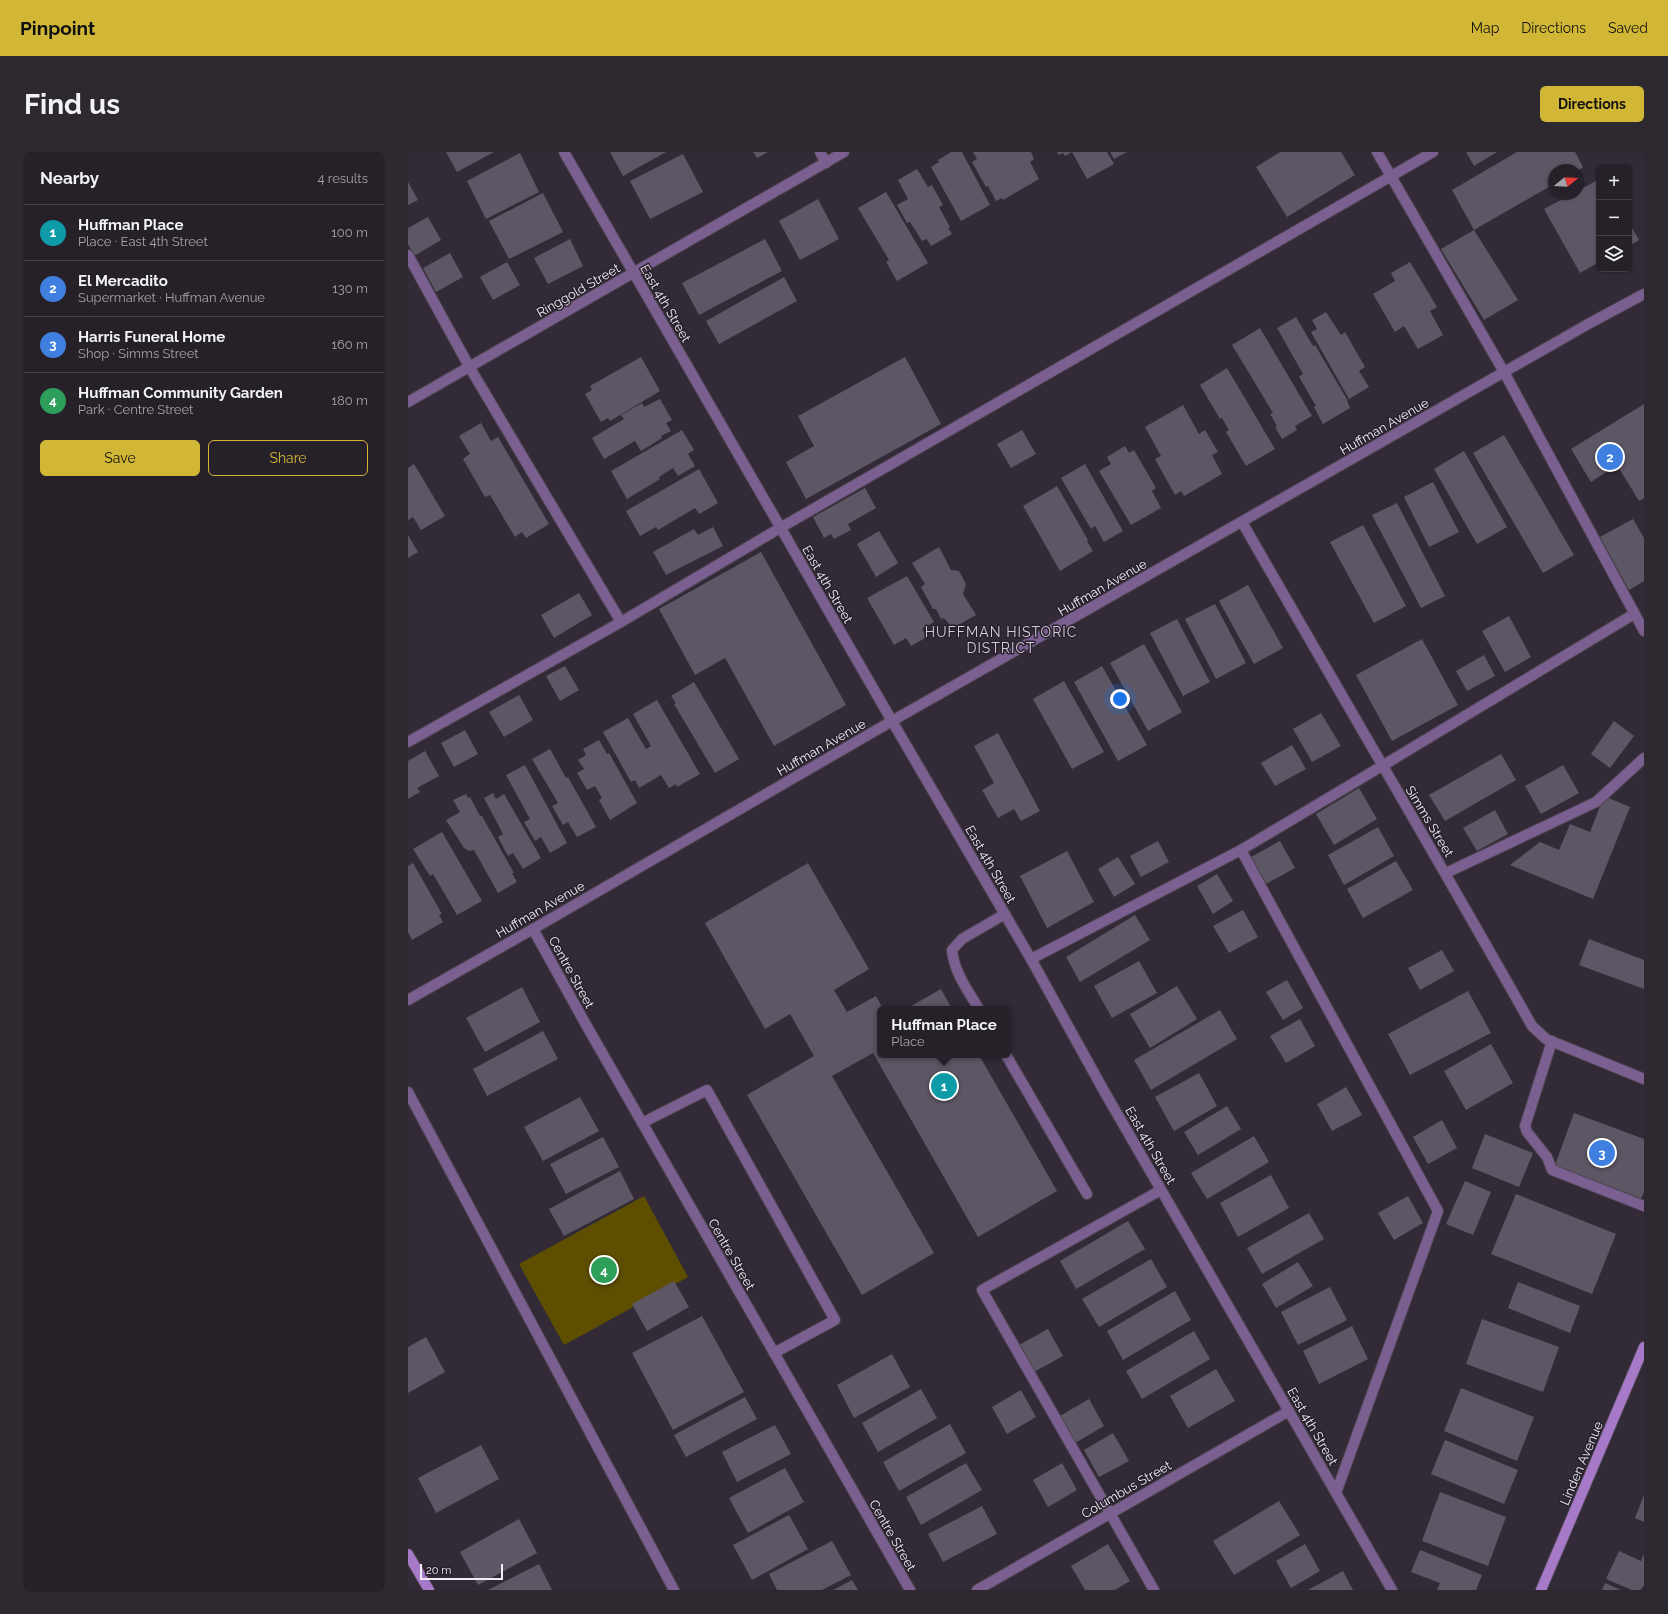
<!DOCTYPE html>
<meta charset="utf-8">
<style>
:root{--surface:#262029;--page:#2e2831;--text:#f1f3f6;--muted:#a4a3a8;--line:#423e46;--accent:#d2b736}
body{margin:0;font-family:Raleway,sans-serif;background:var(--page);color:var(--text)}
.controls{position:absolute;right:12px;top:12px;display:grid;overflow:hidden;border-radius:6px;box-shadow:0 1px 3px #0004}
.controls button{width:36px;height:36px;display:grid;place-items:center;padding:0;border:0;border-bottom:1px solid var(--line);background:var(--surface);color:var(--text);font:20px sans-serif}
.compass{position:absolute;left:1140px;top:12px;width:36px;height:36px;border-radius:50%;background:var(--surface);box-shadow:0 1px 3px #0004;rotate:72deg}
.scale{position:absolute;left:12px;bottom:10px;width:83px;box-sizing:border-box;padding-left:4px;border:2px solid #f0ecf4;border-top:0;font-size:11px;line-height:14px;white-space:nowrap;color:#f0ecf4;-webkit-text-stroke:3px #28212d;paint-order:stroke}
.you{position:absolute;left:712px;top:547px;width:14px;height:14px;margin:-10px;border:3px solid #fff;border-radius:50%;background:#1a73e8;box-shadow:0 0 0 6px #1a73e833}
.badge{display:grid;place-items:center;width:26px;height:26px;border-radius:50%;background:var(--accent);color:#fff;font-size:13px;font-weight:700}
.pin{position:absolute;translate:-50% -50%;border:2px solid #fff;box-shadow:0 1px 4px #0006}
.popup{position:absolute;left:469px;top:854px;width:134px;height:52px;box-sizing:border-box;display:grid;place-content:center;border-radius:6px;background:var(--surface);filter:drop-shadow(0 1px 3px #0005);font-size:13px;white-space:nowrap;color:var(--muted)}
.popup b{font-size:15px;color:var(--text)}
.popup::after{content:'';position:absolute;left:50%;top:100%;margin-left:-8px;border:8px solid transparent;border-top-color:var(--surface)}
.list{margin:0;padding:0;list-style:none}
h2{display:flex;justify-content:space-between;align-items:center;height:52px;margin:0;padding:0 16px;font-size:17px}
h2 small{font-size:13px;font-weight:400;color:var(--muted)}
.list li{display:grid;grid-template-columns:26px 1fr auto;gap:12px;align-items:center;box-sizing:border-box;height:56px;padding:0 16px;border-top:1px solid var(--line)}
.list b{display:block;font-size:15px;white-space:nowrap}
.list p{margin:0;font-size:13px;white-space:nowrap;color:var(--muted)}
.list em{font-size:13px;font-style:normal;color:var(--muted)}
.actions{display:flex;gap:8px;padding:12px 16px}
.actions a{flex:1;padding:9px 0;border:1px solid var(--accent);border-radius:6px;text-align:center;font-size:14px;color:var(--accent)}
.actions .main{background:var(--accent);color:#111}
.icon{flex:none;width:22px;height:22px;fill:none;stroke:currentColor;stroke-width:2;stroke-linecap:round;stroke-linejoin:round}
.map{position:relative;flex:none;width:1236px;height:1438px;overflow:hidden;border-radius:6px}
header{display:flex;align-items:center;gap:24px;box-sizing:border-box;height:56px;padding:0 20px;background:var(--accent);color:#111}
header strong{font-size:19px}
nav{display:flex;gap:22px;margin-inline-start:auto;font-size:14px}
.intro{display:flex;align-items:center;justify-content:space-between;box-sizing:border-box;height:96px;padding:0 24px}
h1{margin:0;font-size:28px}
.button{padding:10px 18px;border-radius:6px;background:var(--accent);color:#111;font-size:14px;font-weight:700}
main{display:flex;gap:24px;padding:0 24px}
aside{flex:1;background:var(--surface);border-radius:6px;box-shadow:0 1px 3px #0004}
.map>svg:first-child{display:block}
.green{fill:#5d4e00}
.building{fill:#5d5664}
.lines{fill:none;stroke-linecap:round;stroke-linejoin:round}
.lane-casing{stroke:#4d4651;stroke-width:12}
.street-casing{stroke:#4d4651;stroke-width:12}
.secondary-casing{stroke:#4d4651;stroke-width:12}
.lane{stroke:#7b5f91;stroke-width:10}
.street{stroke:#7b5f91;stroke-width:10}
.secondary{stroke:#a679c9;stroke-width:10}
.labels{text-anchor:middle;stroke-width:3;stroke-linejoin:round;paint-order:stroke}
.street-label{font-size:13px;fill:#f0ecf4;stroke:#28212d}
.neighbourhood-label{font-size:14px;letter-spacing:1px;fill:#d5ccdc;stroke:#28212d}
</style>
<header>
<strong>Pinpoint</strong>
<nav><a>Map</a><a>Directions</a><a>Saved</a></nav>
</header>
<div class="intro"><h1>Find us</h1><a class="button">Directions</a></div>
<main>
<aside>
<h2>Nearby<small>4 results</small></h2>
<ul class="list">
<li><span class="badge" style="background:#0f9aa8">1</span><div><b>Huffman Place</b><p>Place · East 4th Street</p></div><em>100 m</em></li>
<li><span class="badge" style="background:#3f7fe0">2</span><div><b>El Mercadito</b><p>Supermarket · Huffman Avenue</p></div><em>130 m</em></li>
<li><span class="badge" style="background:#3f7fe0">3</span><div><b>Harris Funeral Home</b><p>Shop · Simms Street</p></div><em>160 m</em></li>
<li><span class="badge" style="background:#2e9e5b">4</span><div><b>Huffman Community Garden</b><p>Park · Centre Street</p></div><em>180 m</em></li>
</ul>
<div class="actions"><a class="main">Save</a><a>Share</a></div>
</aside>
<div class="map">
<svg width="1236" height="1438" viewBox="0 0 1236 1438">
<rect width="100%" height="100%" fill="#322b37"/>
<path class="green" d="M236,1044L280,1125L156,1193L111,1112Z"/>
<g class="building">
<path d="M38,0H86L49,20Z"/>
<path d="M202,0H258L215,24Z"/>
<path d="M345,0H360L349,6Z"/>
<path d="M543,0H554L582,53L553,69L523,15L531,10L530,8Z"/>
<path d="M565,0H623L626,7L622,10L631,27L595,48L594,46L588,49L580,34L578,35L564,10L569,7Z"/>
<path d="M649,0H699L706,12L679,27L664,0L657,4L655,1L651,3Z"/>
<path d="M702,0H719L706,7Z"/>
<path d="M872,0H933L947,23L879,65L848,15Z"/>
<path d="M1058,0H1089L1066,14Z"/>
<path d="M1109,0H1167L1175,15L1171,18H1146V32L1066,78L1110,148L1076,168L1033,97L1066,78L1044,38Z"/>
<path d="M112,1L131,40L78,67L59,29Z"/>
<path d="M275,2L295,40L242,67L222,29Z"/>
<path d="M509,17L520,35L524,33L535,53L531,55L542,75L540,76L544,82L523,94L519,87L514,89L502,70L499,71L489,53L500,47L490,28Z"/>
<path d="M1191,27V110L1172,121L1136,57L1164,42H1170V39Z"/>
<path d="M0,30L10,48L0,53Z"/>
<path d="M478,40L520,111L489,129L478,110L481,108L450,56Z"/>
<path d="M135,41L155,80L101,107L81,69Z"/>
<path d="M410,47L431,87L392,108L371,69Z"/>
<path d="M20,65L33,88L6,104L0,92V76Z"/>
<path d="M1221,71L1231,88L1221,94Z"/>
<path d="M162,87L175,114L140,132L126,106Z"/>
<path d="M357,87L374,119L291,163L274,131Z"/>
<path d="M42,101L55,125L28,140L15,116Z"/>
<path d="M99,110L112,133L85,148L72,125Z"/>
<path d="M1002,110L1029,155L1022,159L1035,183L1010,197L996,174L987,180L965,142L987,129L983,121Z"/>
<path d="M376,125L389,149L311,192L298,169Z"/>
<path d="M918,160L933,183L937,180L957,215L951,219L961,235L941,247L903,180L909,177L904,168Z"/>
<path d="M888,165L905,194L907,193L940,249H939L942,256L915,272L906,255L908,254L891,225L895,222L869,176Z"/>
<path d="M852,176L904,264L887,274L889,278L874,287L867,275L869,274L862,262L865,261L824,193Z"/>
<path d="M233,205L252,239L202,269L200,266L193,270L177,242L184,238L182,234Z"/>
<path d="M497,205L533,272L398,347L378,310L406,294L390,264Z"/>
<path d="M819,216L867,297L838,314L818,280L821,278L814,266L812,267L792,233Z"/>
<path d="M252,247L264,268L258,271L263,279L253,284L254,286L233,299L227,289L196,307L184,286L216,267L213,263L234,251L236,255Z"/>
<path d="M1236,252V346L1231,349L1209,313L1183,330L1163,297Z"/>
<path d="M775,253L791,282L797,278L810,300L804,303L814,322L776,344L773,339L767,343L747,307L753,304L737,275Z"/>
<path d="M73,271L83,289L90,285L141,372L118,386L114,380L107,385L82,343L77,345L55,307L62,302L51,284Z"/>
<path d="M274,278L286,298L280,302L287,314L270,324L265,316L251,325L252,327L219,347L203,319Z"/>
<path d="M614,278L628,302L603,316L589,292Z"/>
<path d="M1096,283L1166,403L1135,421L1065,301Z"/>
<path d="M717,294L721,301L726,298L748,336L744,339L753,356L723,373L691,319L703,312L699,305Z"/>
<path d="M1056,299L1099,375L1069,392L1026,317Z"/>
<path d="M6,312L37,364L13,378L5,365L0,368V316Z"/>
<path d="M677,312L715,379L696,390L687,374L683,377L653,326Z"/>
<path d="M291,317L310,351L291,362L287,356L250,378L248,375L232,384L218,359Z"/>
<path d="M1025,330L1051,380L1021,395L996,345Z"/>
<path d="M649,334L680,388L679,389L685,399L652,419L615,354Z"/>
<path d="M457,336L468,356L440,372L443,378L426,387L423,382L416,386L405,365Z"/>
<path d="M989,351L1037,444L1013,456L964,363Z"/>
<path d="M1225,367L1236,386V429L1221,438L1192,385Z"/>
<path d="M955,373L998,454L966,471L922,390Z"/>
<path d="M305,375L315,394L258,423L245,400L286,377L290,383Z"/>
<path d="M471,379L490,411L468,425L449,392Z"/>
<path d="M0,383L10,400L0,406Z"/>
<path d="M531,395L543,418L551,419L558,432L555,442L568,463L545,476L536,466L533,467L528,457H525L513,435L517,432L504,411Z"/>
<path d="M353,400L438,553L366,594L317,506L287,523L251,457Z"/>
<path d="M499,424L526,470L514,477L519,485L503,494L498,486L486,493L459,446Z"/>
<path d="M840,433L875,496L846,512L811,449Z"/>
<path d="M171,441L184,463L146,486L133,463Z"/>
<path d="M807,452L838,511L808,527L777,467Z"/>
<path d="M1101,464L1123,505L1097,520L1074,479Z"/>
<path d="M769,467L802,530L775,544L742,481Z"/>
<path d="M1014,487L1050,553L984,589L948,523Z"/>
<path d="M736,492L774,560L740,579L702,511Z"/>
<path d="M1076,503L1087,524L1059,539L1048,519Z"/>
<path d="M157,514L171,538L152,549L138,524Z"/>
<path d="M694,514L739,593L710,609L666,530Z"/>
<path d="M656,529L696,600L664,617L625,547Z"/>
<path d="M286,530L331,607L307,621L266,552L268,551L263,544Z"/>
<path d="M111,543L125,568L96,585L81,560Z"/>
<path d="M249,548L292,622L269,635L268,632L261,636L253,623L231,636L227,628L223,630L195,580L220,566L238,597L243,594L225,562Z"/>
<path d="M913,561L933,594L904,610L885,577Z"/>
<path d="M1206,569L1226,584L1202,616L1183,602Z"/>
<path d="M57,578L70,602L46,615L33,591Z"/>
<path d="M590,581L632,659L613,669L606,657L590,666L574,638L586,631L566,594Z"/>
<path d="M191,588L199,602L201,601L229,651L202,668L191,648L194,646L187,634L179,638L169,621L176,617L170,608L178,603L175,597Z"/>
<path d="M884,593L898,617L867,634L853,611Z"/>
<path d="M142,597L158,626L160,625L188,675L169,685L160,670L155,673L144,654L150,651L124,607Z"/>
<path d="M17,599L31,624L9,636L12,640L0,647V609Z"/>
<path d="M1093,602L1108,628L1037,669L1021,643Z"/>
<path d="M117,613L159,691L142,701L133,685L127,689L116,670L122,667L98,623Z"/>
<path d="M1155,613L1171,641L1133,662L1117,634Z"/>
<path d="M951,636L969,667L926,693L908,662Z"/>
<path d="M85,641L88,647L96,642L133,706L115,717L105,701L100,704L90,685L95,682L76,646Z"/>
<path d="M58,642L60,646L62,645L72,664H74L106,721H104L109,730L90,741L66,698L61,699L56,696L38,668L52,660L45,648Z"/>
<path d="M1196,644L1222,655L1185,747L1102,713L1132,690L1151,698L1162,672L1182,680Z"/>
<path d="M1087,658L1100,682L1069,699L1055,676Z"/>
<path d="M970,675L986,704L936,733L920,703Z"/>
<path d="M34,680L74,749L49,763L25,722L22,724L5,697Z"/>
<path d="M750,689L761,710L733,725L722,704Z"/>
<path d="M872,689L887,716L858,732L843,705Z"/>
<path d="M659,699L686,750L639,776L612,724Z"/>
<path d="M710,705L727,732L706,745L690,717Z"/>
<path d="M988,709L1005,738L955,766L939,737Z"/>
<path d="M5,711L34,762L31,763L35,770L4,788L0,780V714Z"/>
<path d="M400,711L461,817L426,838L439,860L468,844L475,857H472V903H571L649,1039L570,1085L465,901L424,924L526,1101L454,1143L339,943L406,904L382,862L357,877L297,771Z"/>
<path d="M809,722L825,749L805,762L789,734Z"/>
<path d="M835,758L850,785L821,801L805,774Z"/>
<path d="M727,763L742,788L672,830L658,805Z"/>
<path d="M1181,787L1236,808V837L1171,813Z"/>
<path d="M1034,798L1046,819L1012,838L1000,816Z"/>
<path d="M731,809L749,841L704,866L686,834Z"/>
<path d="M879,828L895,856L875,868L858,840Z"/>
<path d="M769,834L789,867L742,896L722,862Z"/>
<path d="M114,835L132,870L77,900L58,866Z"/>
<path d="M533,837L544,857H498Z"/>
<path d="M1060,839L1083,881L1002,923L980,882Z"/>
<path d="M812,858L829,887L743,938L726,908Z"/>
<path d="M892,867L907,894L878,911L862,884Z"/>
<path d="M135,879L150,907L79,944L65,917Z"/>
<path d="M1083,892L1105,931L1058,958L1036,919Z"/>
<path d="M791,921L809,954L766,979L747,945Z"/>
<path d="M938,935L954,963L924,979L909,952Z"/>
<path d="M172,945L191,979L135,1009L116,975Z"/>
<path d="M819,954L833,977L790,1003L776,980Z"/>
<path d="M1166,961L1236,987V1040L1233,1047L1146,1016Z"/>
<path d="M1034,968L1049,996L1020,1012L1005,985Z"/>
<path d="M1077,982L1125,1001L1111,1035L1064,1016Z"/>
<path d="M846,984L861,1010L799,1047L783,1021Z"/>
<path d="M195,985L211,1015L158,1042L142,1012Z"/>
<path d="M212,1019L226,1047L156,1084L141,1057Z"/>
<path d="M863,1023L881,1056L830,1085L812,1051Z"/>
<path d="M1057,1029L1083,1040L1065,1083L1038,1072Z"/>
<path d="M1108,1042L1208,1082L1184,1142L1083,1102Z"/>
<path d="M1000,1044L1015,1071L986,1088L970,1061Z"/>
<path d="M901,1061L916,1087L854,1122L839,1096Z"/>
<path d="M720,1069L737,1097L668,1137L652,1109Z"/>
<path d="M743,1107L759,1135L691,1175L674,1147Z"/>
<path d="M890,1110L905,1134L868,1156L854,1132Z"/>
<path d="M266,1129L281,1155L239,1179L224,1152Z"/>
<path d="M1110,1130L1172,1154L1162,1181L1100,1156Z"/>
<path d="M922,1135L939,1168L890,1193L873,1160Z"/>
<path d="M767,1139L783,1168L715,1208L699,1179Z"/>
<path d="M294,1164L336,1240L265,1278L224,1201Z"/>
<path d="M1074,1167L1151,1195L1135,1240L1058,1212Z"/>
<path d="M944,1174L960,1207L911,1232L895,1199Z"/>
<path d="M640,1177L655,1204L626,1220L611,1193Z"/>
<path d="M786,1179L802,1207L734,1247L718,1219Z"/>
<path d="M18,1185L37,1220L0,1241V1195Z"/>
<path d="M484,1202L502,1235L446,1266L429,1233Z"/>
<path d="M808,1217L827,1249L780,1276L762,1244Z"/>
<path d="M1053,1236L1126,1265L1109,1309L1036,1279Z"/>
<path d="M513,1237L529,1266L470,1300L454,1271Z"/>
<path d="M613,1238L628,1265L599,1282L584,1255Z"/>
<path d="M337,1245L349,1267L278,1305L266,1283Z"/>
<path d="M681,1247L696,1274L667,1291L652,1264Z"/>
<path d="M542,1272L558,1301L491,1339L475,1310Z"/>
<path d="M367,1273L383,1302L329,1330L314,1300Z"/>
<path d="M705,1281L721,1309L691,1325L676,1298Z"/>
<path d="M1037,1288L1110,1318L1096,1352L1023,1322Z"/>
<path d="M73,1293L91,1327L28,1361L10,1326Z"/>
<path d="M558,1311L574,1338L513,1373L498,1345Z"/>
<path d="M654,1311L669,1338L640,1355L625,1328Z"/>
<path d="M377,1316L396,1350L340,1381L321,1346Z"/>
<path d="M1032,1340L1098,1365L1080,1414L1014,1389Z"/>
<path d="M1236,1343V1370L1227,1366Z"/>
<path d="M871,1349L892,1383L826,1423L805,1389Z"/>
<path d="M574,1354L589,1382L535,1410L520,1382Z"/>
<path d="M381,1363L400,1397L344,1428L325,1393Z"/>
<path d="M111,1367L129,1401L70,1433L52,1400Z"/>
<path d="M424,1389L443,1423L414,1438H369L361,1422Z"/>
<path d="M700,1392L722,1429L707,1438H677L663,1414Z"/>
<path d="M897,1392L912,1419L883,1436L868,1409Z"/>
<path d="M1012,1398L1074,1423L1068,1438H1029L1032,1431L1003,1420Z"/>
<path d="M1211,1399L1233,1409L1236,1402V1438H1224L1198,1427Z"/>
<path d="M131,1412L144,1438H80Z"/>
<path d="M935,1419L945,1438H900Z"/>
<path d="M444,1428L450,1438H425Z"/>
<path d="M1197,1431L1213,1438H1194Z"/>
</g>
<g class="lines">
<g class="lane-casing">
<g id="lane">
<path d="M412,0L418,11"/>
<path d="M969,0L1096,220L1236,479"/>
<path d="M0,103L62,216L213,470"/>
<path d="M0,590L213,470L372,376L1025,0"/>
<path d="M833,698L1030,1059L928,1341"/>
<path d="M1038,721L1188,650L1236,606"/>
<path d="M623,807L833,698L974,614L1226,462"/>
<path d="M571,857C560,839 546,820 544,798L554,787L597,762"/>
<path d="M1144,889L1117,974L1119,980L1139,1005L1144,1018L1236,1054"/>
<path d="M598,903L679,1042"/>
<path d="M0,940L266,1438"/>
<path d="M234,971L299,938L427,1168L366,1201"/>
<path d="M746,1438L574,1138L753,1038"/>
</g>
</g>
<g class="street-casing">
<g id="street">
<path d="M156,0L484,569L623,807L696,939L984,1438"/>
<path d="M0,250L436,0"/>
<path d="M834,370C930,538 1029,705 1124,874L1138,887L1236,927"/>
<path d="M125,777L177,871L502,1438"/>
<path d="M0,848L125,777L484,569L1182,171L1236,142"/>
<path d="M569,1438L881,1259"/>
</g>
</g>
<g class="secondary-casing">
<g id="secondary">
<path d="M0,1402L21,1438"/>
<path d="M1133,1438L1236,1195"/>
</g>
</g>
<use href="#lane" class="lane"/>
<use href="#street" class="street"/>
<use href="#secondary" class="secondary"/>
</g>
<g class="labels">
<g class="street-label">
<text transform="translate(170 138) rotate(-30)" y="5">Ringgold Street</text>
<text transform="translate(258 151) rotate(60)" y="5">East 4th Street</text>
<text transform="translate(976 274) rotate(-30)" y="5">Huffman Avenue</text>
<text transform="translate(420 432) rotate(60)" y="5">East 4th Street</text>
<text transform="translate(694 435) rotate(-30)" y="5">Huffman Avenue</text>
<text transform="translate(413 595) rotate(-30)" y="5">Huffman Avenue</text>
<text transform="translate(1022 669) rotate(59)" y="5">Simms Street</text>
<text transform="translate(583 712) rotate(60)" y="5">East 4th Street</text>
<text transform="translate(132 757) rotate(-30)" y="5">Huffman Avenue</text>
<text transform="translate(164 820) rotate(61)" y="5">Centre Street</text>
<text transform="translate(743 993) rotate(60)" y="5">East 4th Street</text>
<text transform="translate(324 1102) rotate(60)" y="5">Centre Street</text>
<text transform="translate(905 1274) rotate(60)" y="5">East 4th Street</text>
<text transform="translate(1173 1311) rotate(-67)" y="5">Linden Avenue</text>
<text transform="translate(718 1337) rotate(-30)" y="5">Columbus Street</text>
<text transform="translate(485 1383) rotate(60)" y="5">Centre Street</text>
</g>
<g class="neighbourhood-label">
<text x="593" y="485">HUFFMAN HISTORIC<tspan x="593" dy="16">DISTRICT</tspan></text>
</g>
</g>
</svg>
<div class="controls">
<button>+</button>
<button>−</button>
<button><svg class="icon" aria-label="layers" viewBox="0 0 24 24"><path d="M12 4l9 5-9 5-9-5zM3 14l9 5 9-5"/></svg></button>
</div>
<svg class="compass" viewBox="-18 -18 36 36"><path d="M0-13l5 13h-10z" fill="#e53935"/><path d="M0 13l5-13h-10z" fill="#a4a3a8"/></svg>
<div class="scale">20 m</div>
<div class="you"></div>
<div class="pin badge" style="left:536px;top:934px;background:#0f9aa8">1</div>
<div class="popup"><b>Huffman Place</b>Place</div>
<div class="pin badge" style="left:1202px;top:305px;background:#3f7fe0">2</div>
<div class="pin badge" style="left:1194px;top:1001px;background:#3f7fe0">3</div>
<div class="pin badge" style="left:196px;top:1118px;background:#2e9e5b">4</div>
</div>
</main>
